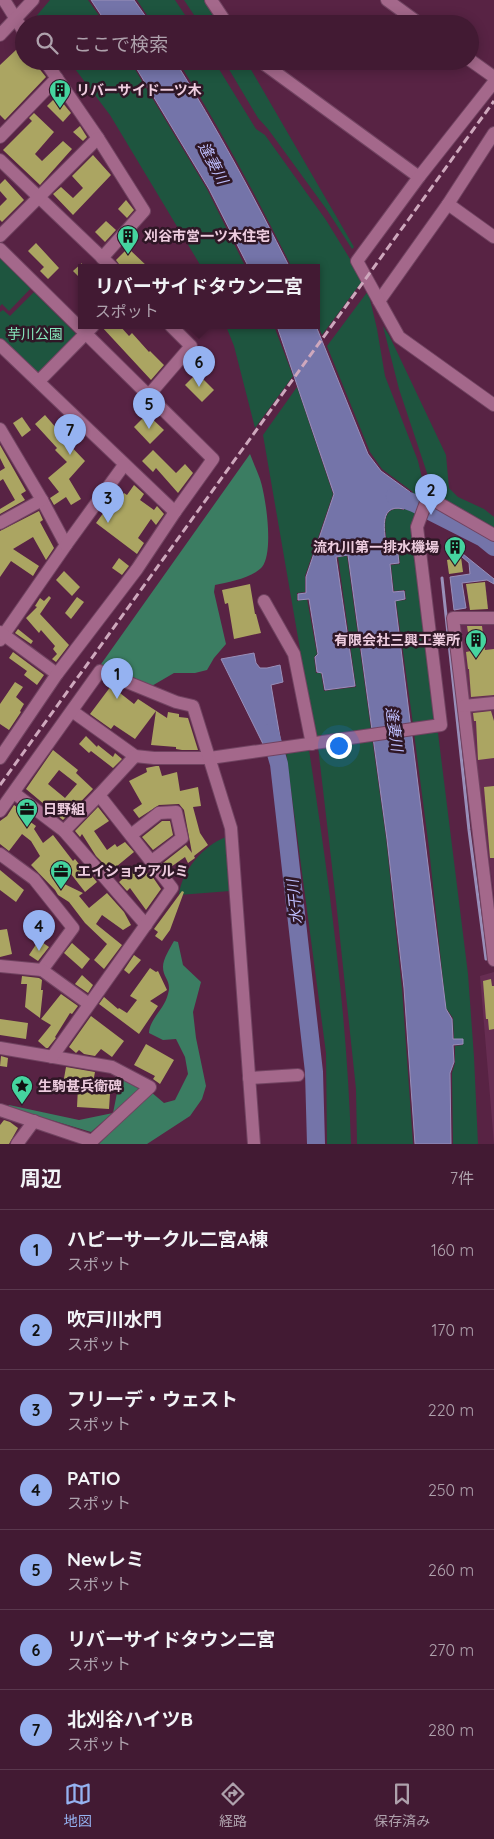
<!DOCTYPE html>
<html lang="ja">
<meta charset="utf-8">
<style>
:root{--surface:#421a33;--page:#4c273f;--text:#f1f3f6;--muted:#aea1ac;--line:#5a384e;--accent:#95b2f1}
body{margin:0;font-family:Quicksand,"Noto Sans JP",sans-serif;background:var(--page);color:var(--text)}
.you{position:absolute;left:338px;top:745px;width:18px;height:18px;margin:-12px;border:4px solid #fff;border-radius:50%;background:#1a73e8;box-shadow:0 0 0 8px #1a73e833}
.badge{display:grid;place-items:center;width:32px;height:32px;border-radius:50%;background:var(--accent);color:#111;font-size:16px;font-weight:700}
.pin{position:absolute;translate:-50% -41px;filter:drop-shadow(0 1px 2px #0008)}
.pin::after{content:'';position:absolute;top:26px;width:18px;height:15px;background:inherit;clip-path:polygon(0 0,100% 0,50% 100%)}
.popup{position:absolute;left:78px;top:264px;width:242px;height:65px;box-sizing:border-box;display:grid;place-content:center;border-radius:0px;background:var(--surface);filter:drop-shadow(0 1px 4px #0005);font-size:16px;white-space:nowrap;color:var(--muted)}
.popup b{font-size:19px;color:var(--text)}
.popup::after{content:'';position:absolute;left:50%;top:100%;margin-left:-10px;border:10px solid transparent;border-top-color:var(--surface)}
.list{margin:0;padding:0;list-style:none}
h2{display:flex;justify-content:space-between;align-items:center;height:65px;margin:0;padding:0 20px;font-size:21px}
h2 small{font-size:16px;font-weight:400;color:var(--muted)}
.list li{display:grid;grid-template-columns:32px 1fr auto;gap:15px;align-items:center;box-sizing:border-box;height:80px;padding:0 20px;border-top:1px solid var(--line)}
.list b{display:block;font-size:19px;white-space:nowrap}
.list p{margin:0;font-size:16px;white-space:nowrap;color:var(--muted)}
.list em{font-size:16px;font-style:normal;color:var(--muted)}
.icon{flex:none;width:28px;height:28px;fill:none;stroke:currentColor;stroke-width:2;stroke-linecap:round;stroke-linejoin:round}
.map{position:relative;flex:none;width:494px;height:1144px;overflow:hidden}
.search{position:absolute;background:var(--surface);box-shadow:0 2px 12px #0003;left:15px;right:15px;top:15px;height:55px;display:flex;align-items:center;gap:12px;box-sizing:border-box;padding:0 18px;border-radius:28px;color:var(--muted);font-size:19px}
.sheet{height:625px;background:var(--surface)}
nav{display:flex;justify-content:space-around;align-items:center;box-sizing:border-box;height:70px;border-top:1px solid var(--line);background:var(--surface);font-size:14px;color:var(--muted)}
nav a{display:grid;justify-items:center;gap:2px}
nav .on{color:var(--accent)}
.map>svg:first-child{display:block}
.built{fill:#672d52}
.green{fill:#1e553f}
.forest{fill:#3b7d62}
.water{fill:#7474a9;stroke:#998fb9}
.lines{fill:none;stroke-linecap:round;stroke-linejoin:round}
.stream{stroke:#998fb9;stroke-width:3}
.river{stroke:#7474a9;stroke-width:18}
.building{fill:#aba562;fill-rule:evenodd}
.minor-casing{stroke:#714361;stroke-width:14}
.minor{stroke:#a4688b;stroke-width:12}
.rail{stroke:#cea8bd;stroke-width:3;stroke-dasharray:8 4;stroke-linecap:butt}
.labels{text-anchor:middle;stroke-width:5;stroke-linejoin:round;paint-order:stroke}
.poi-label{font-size:14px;font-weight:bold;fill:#eecddf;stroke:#2f1726;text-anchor:start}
.park-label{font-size:14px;fill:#86e7bc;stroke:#2f1726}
.water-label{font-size:15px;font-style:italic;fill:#bcbcfb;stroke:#2f1726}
</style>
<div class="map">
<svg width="494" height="1144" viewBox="0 0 494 1144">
<rect width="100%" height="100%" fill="#582344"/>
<g class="built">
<path d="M457,621L494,622V896Z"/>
<path d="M494,972V1144L480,976Z"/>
</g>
<g class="green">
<path d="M50,0H88L105,24H36L33,20Z"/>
<path d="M137,0H175L191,24H153Z"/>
<path d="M184,0H207L222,24H200Z"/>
<path d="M69,61H130L207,189L246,268H202L110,115Z"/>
<path d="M178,61H214L256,129L265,135L326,220L363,280L322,335L317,323L316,268H304L303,265L292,268C257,197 220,128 178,61Z"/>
<path d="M224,61H246L354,247L352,249L327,210L268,129L258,118Z"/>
<path d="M0,257L32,287L9,311L2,304L0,306Z"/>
<path d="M368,291L377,329L385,376L418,461L425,490L420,499L411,495L413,492L382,469L370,452L327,346Z"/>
<path d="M34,292L80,338L41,379L0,339V312L3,310L10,316Z"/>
<path d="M226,326H274L293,376L255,428L234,346Z"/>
<path d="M383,326L389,335L446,455L449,488L458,497L484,509L494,517V532L438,499L432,488L399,389Z"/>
<path d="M297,387L333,494L305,576V592L297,593V601L307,599L317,654L314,657L316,673H321L324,691L356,687L338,557L347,556L371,730L322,738L315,736L263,435Z"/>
<path d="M406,507L415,512L414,527L437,718L431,722L413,724L396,601L406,600L405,590L394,591L391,565L400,564L399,554H389C387,538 376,503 404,510Z"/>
<path d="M431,731L438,733L468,974L474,1057L478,1144H453L452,1073L455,1063V1046L463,1045V1039H454L453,1018L446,1008L429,848L414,733Z"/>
<path d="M372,738L386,838L402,989L413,1144H357L356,1089L336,901L318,747Z"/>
<path d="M309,750C329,880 347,1012 351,1144H327L326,1053L286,752Z"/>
<path d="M226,837L230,891L179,895C181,871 204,845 226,837Z"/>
</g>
<g class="forest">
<path d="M250,454C253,462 257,471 260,479C266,497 274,552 262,567C252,578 229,582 215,585L214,592L226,644L214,658L207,670L195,673H174L150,687L99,667Z"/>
<path d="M174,941L178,942L183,965L201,982L193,1012L196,1038L206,1086L202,1099L190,1116L147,1144H99L144,1096L151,1092L164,1103L175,1100L188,1074L185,1057L176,1039L163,1040L149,1033C150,1018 164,1010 168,994C172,981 163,978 163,967C163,959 170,948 174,941Z"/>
<path d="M120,1078L140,1089L91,1132L8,1107L9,1105L79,1120L113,1113Z"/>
</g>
<g class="water">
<path d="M91,0H134L151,24H107Z"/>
<path d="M132,61H175C217,128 254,197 290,268H249L209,189Z"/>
<path d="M277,326H316L368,454L381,471L410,492L409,496L419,501L415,510L405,505L404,509C375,502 386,539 388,555L398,554L399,563L390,564L393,592L404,591L405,599L395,601L446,1009L452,1019L453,1039H463V1044L453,1045L454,1062L450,1073L451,1144H415L404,988L387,839L348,555L336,557L355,686L325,690L322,673L317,672L315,657L318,654L309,599L298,600V594L306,593V577L334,494Z"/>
<path d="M463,554L494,579V584L487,580L462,583L466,608L454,610L450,577L470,574L469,563L461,556Z"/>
<path d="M254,653L256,663L260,668H267L280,665L283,682L271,685L281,743L264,746L221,659Z"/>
</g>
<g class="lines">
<path class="stream" d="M442,578L469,830L486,959"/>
<g class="river">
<path d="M395,496L414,503L483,538L494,547"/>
<path d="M270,733L279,764L314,1072L316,1144"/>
</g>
</g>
<g class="building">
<path d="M17,49L24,56V61H33L46,77L5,120L0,115V65Z"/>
<path d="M57,96L71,113L63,122L47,106Z"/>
<path d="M34,113L54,132L35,154L42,161L63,141L72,149L40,185L3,150L32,121L29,118Z"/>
<path d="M80,126L87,137L83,141L73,132Z"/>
<path d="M93,155L111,175L73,215L53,194L61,187L73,198L83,188L72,176Z"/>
<path d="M5,179L24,200L2,222L0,220V206L7,199L0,191V184Z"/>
<path d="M126,200L134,210L127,218L118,209Z"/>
<path d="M106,221L116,230L105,242L95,232Z"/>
<path d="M36,243L59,268L48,279L40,271L44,267L28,251Z"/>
<path d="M128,248L149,268L121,267L116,260Z"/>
<path d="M82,263V280L73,271Z"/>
<path d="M101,326H120L129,336L132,333L149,352L150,351L164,365L151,380Z"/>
<path d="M197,373L214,390L202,402L185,385Z"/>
<path d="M147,414L164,430L150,444L134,427Z"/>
<path d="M45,415L64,437L63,438L85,461L69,479L81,499L71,505L66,497L54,505L50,498L59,492L48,478L67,462L55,450L57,448L35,424Z"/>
<path d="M22,417L31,430L22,437L13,423Z"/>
<path d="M0,445L26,491L21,494L25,500L0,514V509L15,500L3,479L0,481V471L5,468L0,458Z"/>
<path d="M153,450L176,473L185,464L193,473L178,493L156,468L153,472L142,461Z"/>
<path d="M134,485L144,494L140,500L154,510L157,506L164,514L156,525L151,519L138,538L144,543L137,554L96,523L104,512L107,514L124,493L127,495Z"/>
<path d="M39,511L43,520L40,522L54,548L46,560L33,537L13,549L39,566L33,576L11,561L0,577V531Z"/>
<path d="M461,557L463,572L449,574L447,560Z"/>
<path d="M119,558L129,566L122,575L112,568Z"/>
<path d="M64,571L80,587L72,596L56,580Z"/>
<path d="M485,582L488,609L470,610L466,584Z"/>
<path d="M250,584L255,614H256L261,633L234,639L228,603L225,604L222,590Z"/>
<path d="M49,596L51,598L40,614L69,645L56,662L52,659L57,654L53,649L55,646L41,630L39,633L26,618L37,607L35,606L40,598L44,601Z"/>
<path d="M77,597L84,602L71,619L65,613Z"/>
<path d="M467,626H482L485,650L494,649V695L471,697L469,669H468L466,652L471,651Z"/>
<path d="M18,629L33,641L31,644L15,633Z"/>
<path d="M13,652L44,675L37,685L24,675L27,671L9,658Z"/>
<path d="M15,682L23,687L16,697L24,704L20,711L21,712L9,730L0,724V704Z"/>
<path d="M111,686L134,704L138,699L167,718L168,712L179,714V717L188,718L198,750H182L176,749V747L151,745L156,711L135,739L114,725L111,729L90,714Z"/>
<path d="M491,711L494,721V758L478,760L476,721H474L473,713Z"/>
<path d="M86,736L97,747L98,745L113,757L115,753L122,759L113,768L91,751L89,753L79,744Z"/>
<path d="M53,750L78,770L76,773L93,789L63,820L26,789ZM59,770L77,784L65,798L48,784Z"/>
<path d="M156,766H159L162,776L177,772L180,791L198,787L201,806L193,807L200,833L208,845L194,856L195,858L188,863L185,857L168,869L163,863L186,845L192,853L184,810L179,804L159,805L139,818L133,810L142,804L129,781L147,772L146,768Z"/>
<path d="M494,786V858H490L484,787Z"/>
<path d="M14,805L28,815L25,818L36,826L34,829L43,843L53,835L73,861L75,859L85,872L87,870L97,882L85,892L64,865L52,878L83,893L79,896L89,908L107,893L124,912L131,925L123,930L102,915L96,924L122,945L104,969L94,960L107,944L85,923L69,902L58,895L55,890L31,865L40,856L31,841L22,834L9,851L0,844V821L7,816Z"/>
<path d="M98,807L109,821L94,831L107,850L115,844L117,847L125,842L134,852L111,871L96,856L82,834L80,837L75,831Z"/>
<path d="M162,821H170L173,835L153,850L142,837Z"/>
<path d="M141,863L150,877L152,876L161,889L146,910L130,888L127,891L119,882Z"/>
<path d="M0,870L24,890L16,902L0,890Z"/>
<path d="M182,891L184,892L170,930L162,941L155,936L158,932L154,929Z"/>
<path d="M36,916L47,925L39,935L28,926Z"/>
<path d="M7,929L12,954L0,957V930Z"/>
<path d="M39,940L49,947L38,961L29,955Z"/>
<path d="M72,943L90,959L82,969L64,953Z"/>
<path d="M134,955L141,960L129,974L124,970Z"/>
<path d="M150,968L156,972L158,971L167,990L150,1001L158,1006L139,1034L99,1004L104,997L118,1009L119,1008L127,1013L137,1000L130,996Z"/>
<path d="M82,975L93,985L88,993L75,984Z"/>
<path d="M22,976L39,978L42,980L41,990H43L40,1018L25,1007L27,984H21Z"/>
<path d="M491,979L492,986H494V1029L489,1030L488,1019H486L483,981Z"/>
<path d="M61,994L78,1006L72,1014L70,1013L55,1037L56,1038L48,1048H46L38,1041L51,1025L41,1019Z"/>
<path d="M91,1016L124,1041L112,1057L101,1049L95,1056L84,1054L79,1050L76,1053L69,1047Z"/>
<path d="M0,1019L28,1023L26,1039L0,1035Z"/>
<path d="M146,1044L174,1060L160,1084L153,1079L155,1076L134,1065Z"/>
<path d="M1,1056L8,1058L7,1067L0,1066Z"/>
<path d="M66,1067L95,1072L91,1093L110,1094L109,1109L77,1107L78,1087L63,1084Z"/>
<path d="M4,1120L10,1122L18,1128L9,1144H0V1125Z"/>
</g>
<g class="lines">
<g class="minor-casing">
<g id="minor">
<path d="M4,0L24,32"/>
<path d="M211,0L227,24"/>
<path d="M387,0L420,24"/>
<path d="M0,35L33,0"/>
<path d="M470,60L494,77"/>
<path d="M45,61L98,138L144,211L102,258"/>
<path d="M260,61L419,177"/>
<path d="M0,137L57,78"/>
<path d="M0,160L113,268"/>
<path d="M448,204L494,133"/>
<path d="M0,236L98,138"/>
<path d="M494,237L448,204L379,301L399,337L494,405"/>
<path d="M0,249L213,459L175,512L0,345"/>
<path d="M379,301L357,261L419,177L494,82"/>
<path d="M39,381L93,326"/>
<path d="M148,396L191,346L171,326"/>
<path d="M0,429L42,500L66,545L0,640"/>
<path d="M0,523L42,500"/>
<path d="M66,545L124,465"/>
<path d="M264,601L294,654L312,744"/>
<path d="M494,618H453L494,960"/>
<path d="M0,632L57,674"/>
<path d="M464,706L494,703"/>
<path d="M72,711L135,756L154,758H210L441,725L417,527L428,497L494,535"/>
<path d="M0,758L57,674L137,569L175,512"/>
<path d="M14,793L64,831L99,795"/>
<path d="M0,811L100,671L176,702L193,706L231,828L254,1144"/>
<path d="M64,831L146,925"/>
<path d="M131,835L159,813L176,812L182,838L152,861"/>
<path d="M0,854L34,879L73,928L42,970L0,966"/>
<path d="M42,970L89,1004"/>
<path d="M0,1048L112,1067L150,1087L92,1141L0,1110"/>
<path d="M52,1057L172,888L99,795L135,756"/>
<path d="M249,1078L298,1075"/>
<path d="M17,1144L34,1121"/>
</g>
</g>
<use href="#minor" class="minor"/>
<path class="rail" d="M0,785L494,101"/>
</g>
<defs>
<g id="building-pin" transform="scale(1.125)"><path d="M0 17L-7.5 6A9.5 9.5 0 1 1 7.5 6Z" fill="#45d49f" stroke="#2f1726"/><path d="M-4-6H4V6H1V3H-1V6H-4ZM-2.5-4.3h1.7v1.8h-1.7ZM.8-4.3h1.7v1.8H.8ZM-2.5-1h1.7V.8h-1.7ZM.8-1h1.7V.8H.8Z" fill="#111"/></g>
<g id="office-pin" transform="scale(1.125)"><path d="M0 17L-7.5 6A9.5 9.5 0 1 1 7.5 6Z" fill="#45d49f" stroke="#2f1726"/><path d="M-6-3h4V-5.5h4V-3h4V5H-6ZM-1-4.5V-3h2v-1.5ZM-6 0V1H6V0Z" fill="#111"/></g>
<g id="sight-pin" transform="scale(1.125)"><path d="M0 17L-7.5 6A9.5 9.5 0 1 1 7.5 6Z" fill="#45d49f" stroke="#2f1726"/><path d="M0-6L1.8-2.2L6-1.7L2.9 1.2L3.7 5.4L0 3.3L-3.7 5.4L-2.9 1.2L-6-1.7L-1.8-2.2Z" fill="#111"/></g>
</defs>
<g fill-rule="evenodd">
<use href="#building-pin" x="60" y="90"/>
<use href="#building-pin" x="128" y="236"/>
<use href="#building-pin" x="455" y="547"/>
<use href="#building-pin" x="476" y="640"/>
<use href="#office-pin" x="27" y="809"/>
<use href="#office-pin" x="61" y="871"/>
<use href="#sight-pin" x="22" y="1086"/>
</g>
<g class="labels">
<g class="poi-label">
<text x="76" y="95">リバーサイド一ツ木</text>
<text x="144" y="241">刈谷市営一ツ木住宅</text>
<text x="439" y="552" text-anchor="end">流れ川第一排水機場</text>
<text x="460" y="645" text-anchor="end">有限会社三興工業所</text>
<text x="43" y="814">日野組</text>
<text x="77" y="876">エイショウアルミ</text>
<text x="38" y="1091">生駒甚兵衛碑</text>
</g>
<g class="park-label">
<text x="35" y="339">芋川公園</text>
</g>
<g class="water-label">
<text transform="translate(213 163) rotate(62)" y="5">逢妻川</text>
<text transform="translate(394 729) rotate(82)" y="5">逢妻川</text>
<text transform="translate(295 902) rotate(-96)" y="5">水干川</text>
</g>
</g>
</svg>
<div class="you"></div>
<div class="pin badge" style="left:117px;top:699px">1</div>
<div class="pin badge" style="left:431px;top:515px">2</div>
<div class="pin badge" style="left:108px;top:523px">3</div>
<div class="pin badge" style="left:39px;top:951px">4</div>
<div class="pin badge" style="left:149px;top:429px">5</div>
<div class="pin badge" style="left:199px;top:387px">6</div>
<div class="popup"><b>リバーサイドタウン二宮</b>スポット</div>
<div class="pin badge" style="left:70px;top:455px">7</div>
<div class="search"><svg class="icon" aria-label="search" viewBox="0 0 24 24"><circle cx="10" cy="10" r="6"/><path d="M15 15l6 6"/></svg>ここで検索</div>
</div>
<section class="sheet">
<h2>周辺<small>7件</small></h2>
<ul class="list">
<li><span class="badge">1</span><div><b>ハピーサークル二宮A棟</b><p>スポット</p></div><em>160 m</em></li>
<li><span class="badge">2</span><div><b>吹戸川水門</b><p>スポット</p></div><em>170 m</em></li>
<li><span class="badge">3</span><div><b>フリーデ・ウェスト</b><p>スポット</p></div><em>220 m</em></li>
<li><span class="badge">4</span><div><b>PATIO</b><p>スポット</p></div><em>250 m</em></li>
<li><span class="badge">5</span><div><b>Newレミ</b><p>スポット</p></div><em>260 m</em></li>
<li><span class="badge">6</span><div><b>リバーサイドタウン二宮</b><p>スポット</p></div><em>270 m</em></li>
<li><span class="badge">7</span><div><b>北刈谷ハイツB</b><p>スポット</p></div><em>280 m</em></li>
</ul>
</section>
<nav>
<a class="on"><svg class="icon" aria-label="map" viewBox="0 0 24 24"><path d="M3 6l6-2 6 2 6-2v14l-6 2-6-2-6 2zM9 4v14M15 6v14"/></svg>地図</a>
<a><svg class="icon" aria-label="directions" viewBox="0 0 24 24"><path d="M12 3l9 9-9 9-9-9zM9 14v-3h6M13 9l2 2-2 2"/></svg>経路</a>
<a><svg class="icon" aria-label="saved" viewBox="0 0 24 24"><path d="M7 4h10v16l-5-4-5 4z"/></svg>保存済み</a>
</nav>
